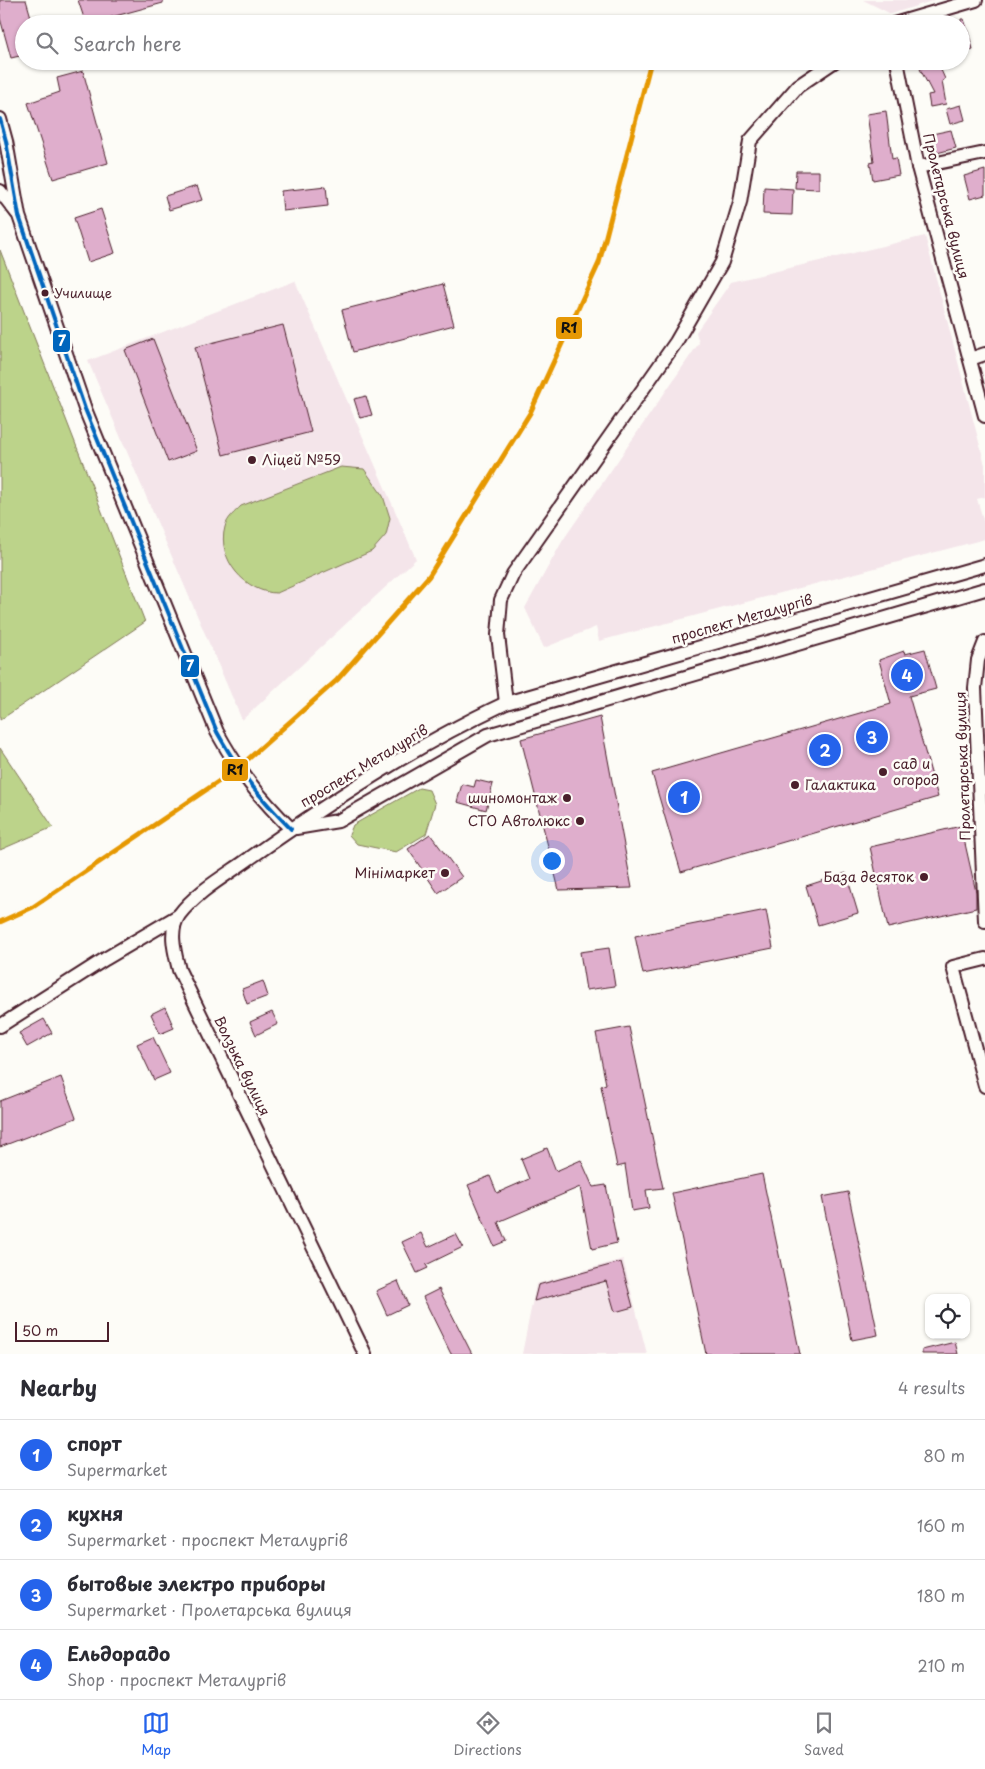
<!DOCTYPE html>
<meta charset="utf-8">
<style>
:root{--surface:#fff;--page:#f7f7f7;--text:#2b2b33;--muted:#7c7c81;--line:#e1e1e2;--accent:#2563eb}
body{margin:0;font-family:"Playpen Sans",sans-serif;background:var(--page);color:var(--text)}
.controls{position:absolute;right:15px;bottom:15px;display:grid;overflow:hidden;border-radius:10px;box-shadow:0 1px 4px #0004}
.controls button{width:45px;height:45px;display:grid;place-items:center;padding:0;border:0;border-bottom:1px solid var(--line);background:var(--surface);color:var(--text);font:25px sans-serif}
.scale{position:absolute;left:15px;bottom:12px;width:94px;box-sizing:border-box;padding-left:5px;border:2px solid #4a1f2b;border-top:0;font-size:14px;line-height:18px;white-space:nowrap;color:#4a1f2b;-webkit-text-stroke:4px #fdfcf7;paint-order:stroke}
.you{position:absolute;left:551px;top:860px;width:18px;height:18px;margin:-12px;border:4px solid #fff;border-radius:50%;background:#1a73e8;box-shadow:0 0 0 8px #1a73e833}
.badge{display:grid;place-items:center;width:32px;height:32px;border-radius:50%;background:var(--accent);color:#fff;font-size:16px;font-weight:700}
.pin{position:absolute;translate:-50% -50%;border:2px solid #fff;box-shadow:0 1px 5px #0006}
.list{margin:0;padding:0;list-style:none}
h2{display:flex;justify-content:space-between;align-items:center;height:65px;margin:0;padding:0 20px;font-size:21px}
h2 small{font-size:16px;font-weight:400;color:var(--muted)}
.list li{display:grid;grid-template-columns:32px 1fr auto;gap:15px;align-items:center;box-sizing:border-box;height:70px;padding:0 20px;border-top:1px solid var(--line)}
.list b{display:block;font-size:19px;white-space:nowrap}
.list p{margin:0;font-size:16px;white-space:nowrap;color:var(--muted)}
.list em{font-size:16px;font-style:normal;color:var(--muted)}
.icon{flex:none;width:28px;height:28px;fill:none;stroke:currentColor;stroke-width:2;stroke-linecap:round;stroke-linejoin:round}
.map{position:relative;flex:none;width:985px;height:1354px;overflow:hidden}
.search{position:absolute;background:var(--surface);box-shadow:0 1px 4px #0004;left:15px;right:15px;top:15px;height:55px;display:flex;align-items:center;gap:12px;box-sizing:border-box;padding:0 18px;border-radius:28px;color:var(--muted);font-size:19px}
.sheet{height:345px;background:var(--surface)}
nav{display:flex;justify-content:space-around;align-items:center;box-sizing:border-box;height:70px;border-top:1px solid var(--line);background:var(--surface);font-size:14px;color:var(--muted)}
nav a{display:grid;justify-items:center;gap:2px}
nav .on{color:var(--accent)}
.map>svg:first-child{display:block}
.built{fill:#f4e5ea}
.green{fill:#bcd38a;stroke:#83795a}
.building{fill:#dfaecc;stroke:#4a1f2b}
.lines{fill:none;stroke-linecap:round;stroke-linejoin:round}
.minor-casing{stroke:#4a1f2b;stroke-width:16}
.minor{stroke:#fdfcf7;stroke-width:12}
.bus-1-casing{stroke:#fdfcf7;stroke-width:8}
.bus-1{stroke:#0065bd;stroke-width:4}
.rail-1-casing{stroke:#fdfcf7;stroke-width:9}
.rail-1{stroke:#e69804;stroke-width:5}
.bus-dot{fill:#4a1f2b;stroke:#fdfcf7;stroke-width:2}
.labels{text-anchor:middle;stroke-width:5;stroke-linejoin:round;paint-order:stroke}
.bus-label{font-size:13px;fill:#4a1f2b;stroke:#fdfcf7;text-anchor:start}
.street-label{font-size:14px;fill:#4a1f2b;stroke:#fdfcf7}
.poi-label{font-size:14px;fill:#4a1f2b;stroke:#fdfcf7;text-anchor:end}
.line-badge{stroke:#fdfcf7;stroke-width:2}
.badge-label{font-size:14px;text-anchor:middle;font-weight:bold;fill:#fff}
.pale-badge-label{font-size:14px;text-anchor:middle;font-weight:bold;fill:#111}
</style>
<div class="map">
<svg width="985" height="1354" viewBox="0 0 985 1354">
<rect width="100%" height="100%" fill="#fdfcf7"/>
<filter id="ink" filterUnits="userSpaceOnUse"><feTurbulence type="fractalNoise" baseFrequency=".02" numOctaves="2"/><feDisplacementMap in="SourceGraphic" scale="10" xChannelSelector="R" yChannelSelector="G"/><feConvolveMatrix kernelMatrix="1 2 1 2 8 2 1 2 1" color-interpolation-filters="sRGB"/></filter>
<g filter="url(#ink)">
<g class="built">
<path d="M863,0H935L891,14Z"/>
<path d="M925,236L985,465V497L977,499L985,526V539L599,641L596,627L544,648L525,608L563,540L699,343L696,332L731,282Z"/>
<path d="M295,281L416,559L242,720L88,361Z"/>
<path d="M623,1259L647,1354H522L536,1284Z"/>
</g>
<g class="green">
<path d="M0,250L145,622L0,720Z"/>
<path d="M341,467L364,469L383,496L390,518L386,535L372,551L277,593C246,593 216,559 225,527C227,518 235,512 241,506Z"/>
<path d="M0,748L53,827L0,850Z"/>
<path d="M419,788L429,790L435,804L426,834L396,852L357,844L349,835L353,825Z"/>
</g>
<g class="building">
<path d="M0,0H26L33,24H24V55L11,58L0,18Z"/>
<path d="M78,0H163V3L86,24Z"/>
<path d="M961,19H964L973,49L961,52Z"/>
<path d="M937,61L945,79L942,81L946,104L930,107L928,95L933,94L920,69Z"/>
<path d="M83,71L108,163L53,179L28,103L60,92L57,78Z"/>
<path d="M961,105L965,120L950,124L946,109Z"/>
<path d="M886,111L892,159L896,158L899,175L873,180L870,163L874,162L867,114Z"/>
<path d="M951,130L956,148L937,153L932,134Z"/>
<path d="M985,170V195L970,199L964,176Z"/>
<path d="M796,171H819V189L795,188Z"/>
<path d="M197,186L202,200L169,210L165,196Z"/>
<path d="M326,186L328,206L283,211L281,191Z"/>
<path d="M764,187L793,189L792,215L763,214Z"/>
<path d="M101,209L115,253L88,262L74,218Z"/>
<path d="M443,284L454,325L353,352L342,310Z"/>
<path d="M283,325L311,432L223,455L195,347Z"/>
<path d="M153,339L197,451L168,462L125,350Z"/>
<path d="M366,396L372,415L360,418L354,399Z"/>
<path d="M925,649L936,689L909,696L938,797L681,872L652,773L891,704L879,660L904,651L905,654Z"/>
<path d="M600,717L632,888L559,890L521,739Z"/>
<path d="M476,780L493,784L486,810L457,802L462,784L474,787Z"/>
<path d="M961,826L976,892V908L888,928L870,847Z"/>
<path d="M430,834L462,877L438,893L408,849Z"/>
<path d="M846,873L858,913L818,925L806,886Z"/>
<path d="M766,910L773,948L643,974L635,936Z"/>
<path d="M609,948L615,986L586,990L580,952Z"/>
<path d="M263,981L268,996L247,1004L242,989Z"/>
<path d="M165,1007L174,1028L160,1034L151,1014Z"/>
<path d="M272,1012L278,1024L256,1035L250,1022Z"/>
<path d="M44,1019L52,1033L27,1047L19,1033Z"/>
<path d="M629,1027L663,1188L646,1190L649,1208L632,1211L625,1165L617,1167L601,1086L606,1084L596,1033Z"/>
<path d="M153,1037L170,1073L154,1080L137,1044Z"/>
<path d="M61,1077L76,1118L0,1147V1101Z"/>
<path d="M547,1148L556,1171L581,1160L593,1187L606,1185L617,1243L592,1249L580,1187L498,1222L506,1241L494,1246L468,1185L490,1176L497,1193L529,1179L521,1159Z"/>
<path d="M762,1174L800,1354H706L672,1193Z"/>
<path d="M848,1192L878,1335L852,1340L822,1197Z"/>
<path d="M421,1233L428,1247L456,1234L463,1247L426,1265L428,1268L417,1273L402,1242Z"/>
<path d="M621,1262L633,1307L615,1312L606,1281L534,1301L538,1285Z"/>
<path d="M398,1281L408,1305L387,1315L376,1291Z"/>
<path d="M439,1289L472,1354H451L423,1297Z"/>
<path d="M955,1342L958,1354H922V1350Z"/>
</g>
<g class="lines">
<g class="minor-casing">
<g id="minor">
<path d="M894,24L976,0"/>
<path d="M897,61L918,167L985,416"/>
<path d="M0,119L6,141L19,216L85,409L217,732C239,772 259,797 291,829"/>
<path d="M918,167L985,153"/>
<path d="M0,191L17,213"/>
<path d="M970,359L985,354"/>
<path d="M985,642L978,660L975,688L985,921"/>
<path d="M506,703L498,635L501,600L513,574L676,342L722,262L740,202L750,141L798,86L835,61"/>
<path d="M296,828L338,821L488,735L985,589"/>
<path d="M985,959L953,967L985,1086"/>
<path d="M0,1026L105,959L178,916"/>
<path d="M365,1354L179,970C175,953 168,931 179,915C197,891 227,875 250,858C331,801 416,745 506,703L985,565"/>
</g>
</g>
<use href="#minor" class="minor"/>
<g class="bus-1-casing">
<path id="bus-1" d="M0,119L6,141L19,216L85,409L217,732C239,772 259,797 291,829"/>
</g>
<use href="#bus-1" class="bus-1"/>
<g class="rail-1-casing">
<path id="rail-1" d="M0,922L33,907L237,769L337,680L429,576L530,413L599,263L651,61"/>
</g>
<use href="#rail-1" class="rail-1"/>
</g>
</g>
<g class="bus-dot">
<circle cx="45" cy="293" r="4.5"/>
<circle cx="252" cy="460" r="5"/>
<circle cx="883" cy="772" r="5"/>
<circle cx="795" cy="785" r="5"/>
<circle cx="567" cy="798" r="5"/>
<circle cx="580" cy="821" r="5"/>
<circle cx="445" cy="873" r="5"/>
<circle cx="924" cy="877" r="5"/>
</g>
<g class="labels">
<g class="bus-label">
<text x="54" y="298">Училище</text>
</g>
<g class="street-label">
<text transform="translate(946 206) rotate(76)" y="5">Пролетарська вулиця</text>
<text transform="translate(742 619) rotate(-16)" y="5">проспект Металургів</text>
<text transform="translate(364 766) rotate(-31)" y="5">проспект Металургів</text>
<text transform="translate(963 766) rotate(-92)" y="5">Пролетарська вулиця</text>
<text transform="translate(242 1066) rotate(64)" y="5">Волзька вулиця</text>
</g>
<g class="poi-label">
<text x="262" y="465" text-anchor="start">Ліцей №59</text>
<text x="893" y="769" text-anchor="start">сад и<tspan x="893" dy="16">огород</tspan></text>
<text x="805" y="790" text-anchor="start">Галактика</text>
<text x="557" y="803">шиномонтаж</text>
<text x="570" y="826">СТО Автолюкс</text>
<text x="435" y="878">Мінімаркет</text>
<text x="914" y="882">База десяток</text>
</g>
</g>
<g class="line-badge">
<rect x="555" y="316" width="28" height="24" rx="5" fill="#e69804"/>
<rect x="52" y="329" width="19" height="24" rx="5" fill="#0065bd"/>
<rect x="180" y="654" width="20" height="24" rx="5" fill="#0065bd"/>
<rect x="221" y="758" width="28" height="24" rx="5" fill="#e69804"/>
</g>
<g class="badge-label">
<text x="62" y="346">7</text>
<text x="190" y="671">7</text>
</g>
<g class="pale-badge-label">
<text x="569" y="333">R1</text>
<text x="235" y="775">R1</text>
</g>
</svg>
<div class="controls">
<button><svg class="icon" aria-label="locate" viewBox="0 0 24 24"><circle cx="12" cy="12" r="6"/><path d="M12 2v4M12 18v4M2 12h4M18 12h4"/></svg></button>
</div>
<div class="scale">50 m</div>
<div class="you"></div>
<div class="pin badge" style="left:684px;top:797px">1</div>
<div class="pin badge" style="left:825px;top:750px">2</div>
<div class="pin badge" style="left:872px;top:737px">3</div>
<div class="pin badge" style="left:907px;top:675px">4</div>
<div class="search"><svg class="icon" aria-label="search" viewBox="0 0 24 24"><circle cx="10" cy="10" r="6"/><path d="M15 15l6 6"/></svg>Search here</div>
</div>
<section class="sheet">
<h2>Nearby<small>4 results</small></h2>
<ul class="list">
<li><span class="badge">1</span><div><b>спорт</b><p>Supermarket</p></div><em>80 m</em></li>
<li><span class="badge">2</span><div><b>кухня</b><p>Supermarket · проспект Металургів</p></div><em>160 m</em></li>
<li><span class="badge">3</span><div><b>бытовые электро приборы</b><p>Supermarket · Пролетарська вулиця</p></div><em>180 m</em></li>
<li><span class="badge">4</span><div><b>Ельдорадо</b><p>Shop · проспект Металургів</p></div><em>210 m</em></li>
</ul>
</section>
<nav>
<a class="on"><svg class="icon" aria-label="map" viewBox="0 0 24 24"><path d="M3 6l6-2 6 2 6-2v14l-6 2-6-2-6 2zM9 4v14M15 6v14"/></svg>Map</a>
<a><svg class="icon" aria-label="directions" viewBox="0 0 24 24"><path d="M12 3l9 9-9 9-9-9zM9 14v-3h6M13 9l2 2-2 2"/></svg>Directions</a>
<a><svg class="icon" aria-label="saved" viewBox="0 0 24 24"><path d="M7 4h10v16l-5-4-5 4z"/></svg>Saved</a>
</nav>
